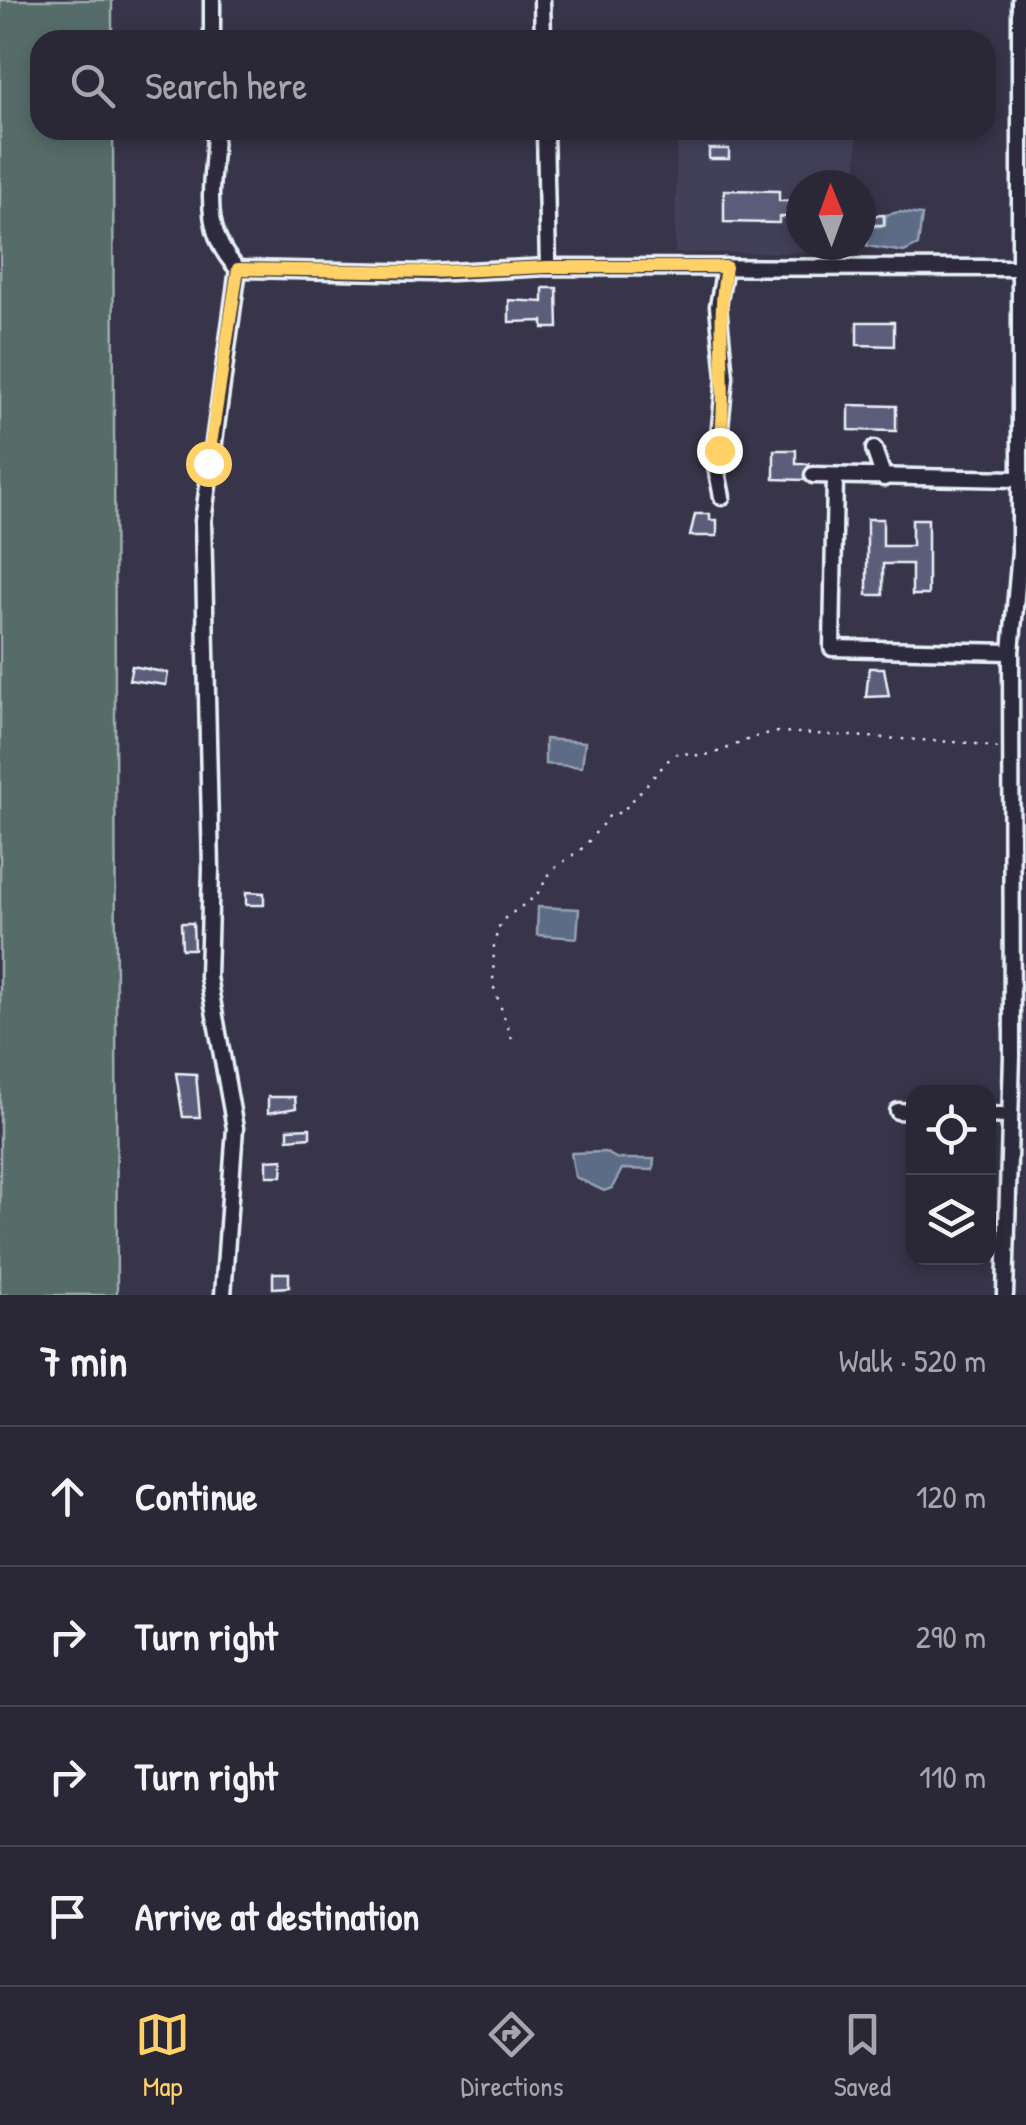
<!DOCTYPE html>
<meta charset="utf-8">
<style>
:root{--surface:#2a2737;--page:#322f3f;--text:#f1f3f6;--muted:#a5a5ad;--line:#464452;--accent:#ffd166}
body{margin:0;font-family:"Patrick Hand",sans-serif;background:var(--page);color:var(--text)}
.controls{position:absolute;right:30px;bottom:30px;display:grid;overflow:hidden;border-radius:20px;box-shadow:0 5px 15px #0003}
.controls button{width:90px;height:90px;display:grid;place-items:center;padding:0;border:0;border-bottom:2px solid var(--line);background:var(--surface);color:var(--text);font:50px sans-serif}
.compass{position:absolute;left:786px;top:170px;width:90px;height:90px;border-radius:50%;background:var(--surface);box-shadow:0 5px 15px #0003;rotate:359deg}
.stop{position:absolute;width:30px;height:30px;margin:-22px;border:8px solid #ffd166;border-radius:50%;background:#fff}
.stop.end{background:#ffd166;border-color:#fff;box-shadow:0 2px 10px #0008}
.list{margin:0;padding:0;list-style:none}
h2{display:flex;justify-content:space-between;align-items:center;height:130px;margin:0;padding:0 40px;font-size:42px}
h2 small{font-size:32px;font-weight:400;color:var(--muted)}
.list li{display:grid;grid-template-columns:65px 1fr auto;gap:30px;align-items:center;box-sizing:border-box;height:140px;padding:0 40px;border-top:2px solid var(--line)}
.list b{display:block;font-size:38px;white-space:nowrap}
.list em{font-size:32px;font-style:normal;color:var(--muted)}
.icon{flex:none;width:55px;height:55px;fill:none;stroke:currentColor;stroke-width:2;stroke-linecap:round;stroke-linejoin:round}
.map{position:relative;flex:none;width:1026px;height:1295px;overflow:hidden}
.search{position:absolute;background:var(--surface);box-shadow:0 5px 15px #0003;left:30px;right:30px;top:30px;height:110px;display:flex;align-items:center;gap:25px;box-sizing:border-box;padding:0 35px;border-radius:30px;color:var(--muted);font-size:38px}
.sheet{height:690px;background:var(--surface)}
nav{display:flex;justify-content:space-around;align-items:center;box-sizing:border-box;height:140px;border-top:2px solid var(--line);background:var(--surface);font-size:28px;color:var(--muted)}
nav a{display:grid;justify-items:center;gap:5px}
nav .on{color:var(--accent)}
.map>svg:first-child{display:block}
.built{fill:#434058}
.green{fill:#566c68;stroke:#9faeb0;stroke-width:2.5}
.water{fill:#5d6c86;stroke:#95a1b4;stroke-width:2.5}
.building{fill:#5c5d7a;stroke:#e8f1f8;stroke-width:2.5}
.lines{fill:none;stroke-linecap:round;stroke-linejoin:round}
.minor-casing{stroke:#e8f1f8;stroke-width:21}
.path{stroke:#e8f1f8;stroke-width:2.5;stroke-dasharray:2.5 8;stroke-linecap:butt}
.minor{stroke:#2f2a3d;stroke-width:14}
.route{stroke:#ffd166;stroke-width:12}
</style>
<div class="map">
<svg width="1026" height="1295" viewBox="0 0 1026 1295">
<rect width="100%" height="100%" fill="#383449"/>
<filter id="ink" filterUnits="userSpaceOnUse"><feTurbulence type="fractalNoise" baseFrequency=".01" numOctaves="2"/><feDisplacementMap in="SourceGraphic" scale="20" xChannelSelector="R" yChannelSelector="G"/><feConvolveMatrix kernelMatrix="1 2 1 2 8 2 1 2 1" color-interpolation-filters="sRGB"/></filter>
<g filter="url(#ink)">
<path class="built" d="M857,130V185H801V245H857V252L675,253L677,133Z"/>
<path class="green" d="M0,0H112V40H40V130H113L117,1295H0Z"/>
<g class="water">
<path d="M899,212L922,215L918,245L904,252L867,246L869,227L885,226L886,215Z"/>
<path d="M545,739L585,742L582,767L545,764Z"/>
<path d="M538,907L579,909L577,938L537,935Z"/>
<path d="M605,1152L618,1159H654L653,1170L622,1169L612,1188L604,1191L575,1177L571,1153Z"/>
</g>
<g class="building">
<rect x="709" y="149" width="20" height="10"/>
<path d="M724,190L779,191V201H790V217H779V223L724,222Z"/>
<path d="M884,215V225H864L863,216Z"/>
<path d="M543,288H557L558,328H543V321L509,322V300L543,302Z"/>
<path d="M857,322H894V346L857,345Z"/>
<path d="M849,405L896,406V431L849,430Z"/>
<path d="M774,450H796V464H809L804,480L774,479Z"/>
<path d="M695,514H710V520H717V536H690Z"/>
<path d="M867,519H883V546H912V519H928V595H912V564H883V595H867Z"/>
<path d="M132,666L168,673L166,685L129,680Z"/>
<path d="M869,668H884L889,696L866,697Z"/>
<path d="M246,892L264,893V905H246Z"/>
<path d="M181,923H193L194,949H182Z"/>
<path d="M176,1073L196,1074L200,1117H183Z"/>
<path d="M268,1097H295L296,1108L268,1113Z"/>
<path d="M310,1128V1137L288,1139V1129Z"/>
<path d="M283,1159L282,1176H267V1160Z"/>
<path d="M273,1273H289V1287L273,1288Z"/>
</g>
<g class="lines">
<g class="minor-casing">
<g id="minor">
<path d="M212,0V40"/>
<path d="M542,0L543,40"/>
<path d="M215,130C214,181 198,229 238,269L431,273L548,267L1025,268"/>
<path d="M545,130L548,267"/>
<path d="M874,449L884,478"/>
<path d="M813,475L1018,479"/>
<path d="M835,476L832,648L1011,652"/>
<path d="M722,497L716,467L725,377L718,306L725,267"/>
<path d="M898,1111L914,1112"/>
<path d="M988,1115L1009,1116"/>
<path d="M223,1295L235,1128L208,977L211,869L203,521L238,269"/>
<path d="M1005,1295L1012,1055L1011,652L1020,552V0"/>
</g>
</g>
<path class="path" d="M512,1039L493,985L494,943L501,921L536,896L552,870L584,847L610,815L622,812L673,755C685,750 693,757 705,755C733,750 751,733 781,732L971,743L997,748"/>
<use href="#minor" class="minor"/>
</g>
</g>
<g class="lines" filter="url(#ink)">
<path class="route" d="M208,463L238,269L431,272L548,267H726C715,328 729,388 719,450"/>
</g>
</svg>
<div class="controls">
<button><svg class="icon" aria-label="locate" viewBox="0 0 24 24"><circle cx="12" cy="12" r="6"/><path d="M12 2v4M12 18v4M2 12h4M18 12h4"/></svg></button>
<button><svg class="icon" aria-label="layers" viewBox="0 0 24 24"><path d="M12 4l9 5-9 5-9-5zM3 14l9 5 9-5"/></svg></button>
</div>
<svg class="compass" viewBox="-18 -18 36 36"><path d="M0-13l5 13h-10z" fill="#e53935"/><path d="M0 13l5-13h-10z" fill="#a5a5ad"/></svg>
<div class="stop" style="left:208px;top:463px"></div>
<div class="stop end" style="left:719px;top:450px"></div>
<div class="search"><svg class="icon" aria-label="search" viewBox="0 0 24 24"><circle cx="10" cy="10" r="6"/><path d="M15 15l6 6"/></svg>Search here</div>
</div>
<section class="sheet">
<h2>7 min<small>Walk · 520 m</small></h2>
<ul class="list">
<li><svg class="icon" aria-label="ahead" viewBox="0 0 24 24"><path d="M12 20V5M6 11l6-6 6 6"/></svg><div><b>Continue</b></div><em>120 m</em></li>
<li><svg class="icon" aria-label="right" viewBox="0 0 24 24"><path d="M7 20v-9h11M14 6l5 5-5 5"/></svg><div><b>Turn right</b></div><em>290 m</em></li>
<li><svg class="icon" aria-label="right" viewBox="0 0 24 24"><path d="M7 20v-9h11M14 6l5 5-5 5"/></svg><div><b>Turn right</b></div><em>110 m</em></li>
<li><svg class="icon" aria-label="arrive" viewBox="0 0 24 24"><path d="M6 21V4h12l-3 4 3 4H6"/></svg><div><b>Arrive at destination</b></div></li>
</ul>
</section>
<nav>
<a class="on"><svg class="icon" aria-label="map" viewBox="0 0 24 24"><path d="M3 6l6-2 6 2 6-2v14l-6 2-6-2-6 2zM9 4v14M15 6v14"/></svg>Map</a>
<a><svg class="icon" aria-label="directions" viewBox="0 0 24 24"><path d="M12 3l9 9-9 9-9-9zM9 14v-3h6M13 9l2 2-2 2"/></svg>Directions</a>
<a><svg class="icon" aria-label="saved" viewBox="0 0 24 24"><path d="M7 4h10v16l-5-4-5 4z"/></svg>Saved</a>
</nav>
